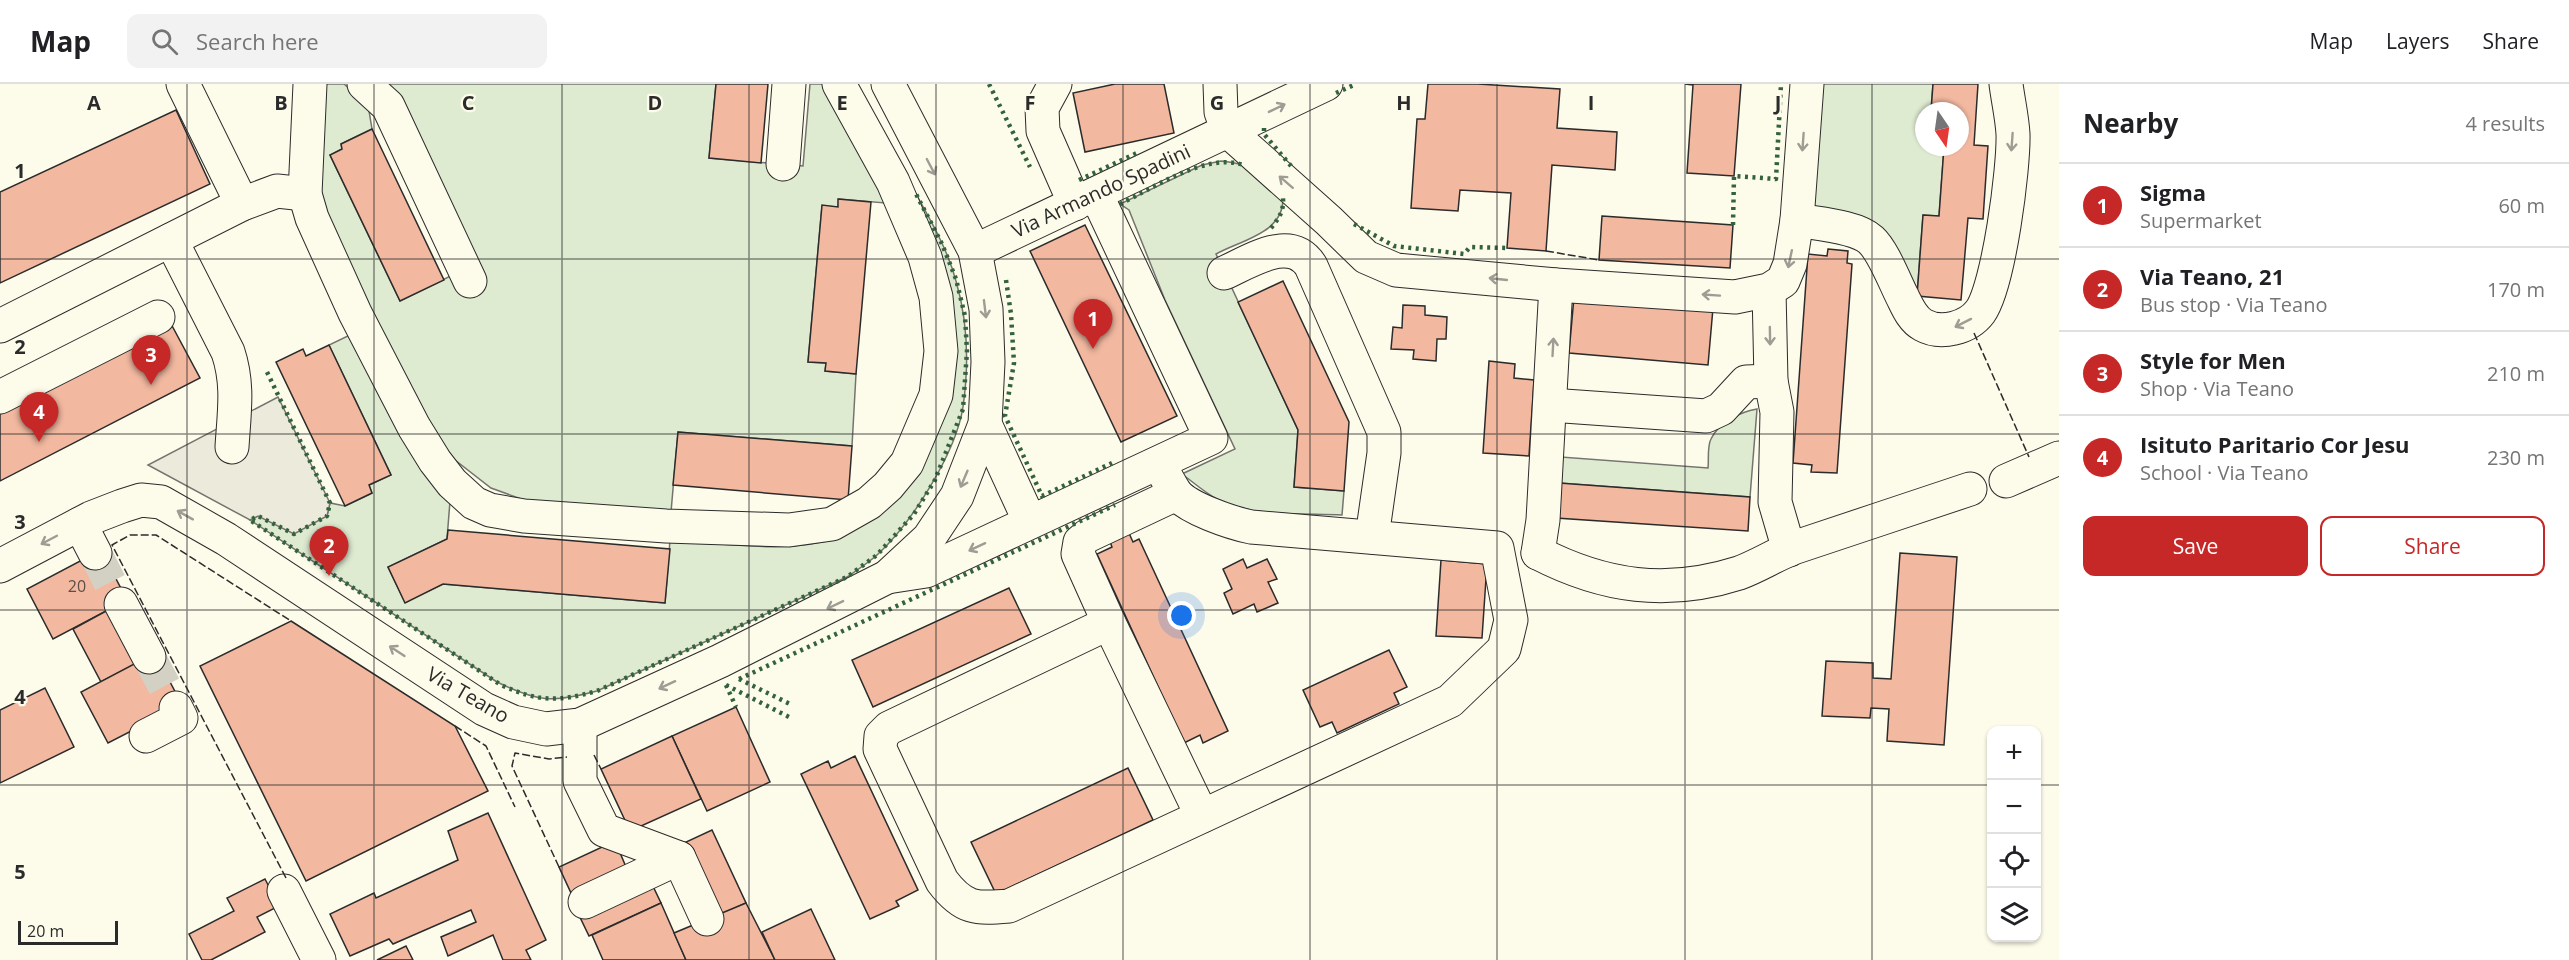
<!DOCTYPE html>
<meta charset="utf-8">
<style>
:root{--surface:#fff;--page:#f2f2f2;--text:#202124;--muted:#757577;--line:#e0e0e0;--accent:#c62828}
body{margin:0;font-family:"Open Sans",sans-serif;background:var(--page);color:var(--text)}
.controls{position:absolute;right:18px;bottom:18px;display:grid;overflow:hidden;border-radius:12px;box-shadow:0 2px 4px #0004}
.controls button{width:54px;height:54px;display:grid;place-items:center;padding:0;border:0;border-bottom:2px solid var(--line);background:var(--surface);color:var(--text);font:30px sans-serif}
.compass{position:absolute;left:1915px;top:18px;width:54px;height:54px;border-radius:50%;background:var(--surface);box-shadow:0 2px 4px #0004;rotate:167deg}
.scale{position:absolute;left:18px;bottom:15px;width:100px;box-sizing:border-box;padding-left:6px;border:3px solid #2b2b2b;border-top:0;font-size:16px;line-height:21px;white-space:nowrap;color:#2b2b2b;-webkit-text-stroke:4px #fdfbea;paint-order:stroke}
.you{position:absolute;left:1182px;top:532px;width:21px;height:21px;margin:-15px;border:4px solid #fff;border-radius:50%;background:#1a73e8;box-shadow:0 0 0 9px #1a73e833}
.badge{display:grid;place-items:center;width:39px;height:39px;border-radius:50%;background:var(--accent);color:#fff;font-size:20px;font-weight:700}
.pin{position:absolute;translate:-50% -50px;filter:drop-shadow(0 2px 3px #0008)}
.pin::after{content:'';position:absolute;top:32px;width:21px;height:18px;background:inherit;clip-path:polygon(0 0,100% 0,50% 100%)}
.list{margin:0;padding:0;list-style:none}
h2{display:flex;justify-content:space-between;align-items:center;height:78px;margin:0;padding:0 24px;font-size:26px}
h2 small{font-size:20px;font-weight:400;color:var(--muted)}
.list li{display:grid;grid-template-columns:39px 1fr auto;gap:18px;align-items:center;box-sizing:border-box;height:84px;padding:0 24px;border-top:2px solid var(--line)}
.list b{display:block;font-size:22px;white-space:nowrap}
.list p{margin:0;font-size:20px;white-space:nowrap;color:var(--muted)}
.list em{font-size:20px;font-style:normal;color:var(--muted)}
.actions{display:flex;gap:12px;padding:18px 24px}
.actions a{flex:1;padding:14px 0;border:2px solid var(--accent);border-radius:12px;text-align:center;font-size:21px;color:var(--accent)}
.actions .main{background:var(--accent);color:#fff}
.icon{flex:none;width:33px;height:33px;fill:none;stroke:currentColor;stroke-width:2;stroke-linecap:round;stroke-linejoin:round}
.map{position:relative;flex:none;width:2059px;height:876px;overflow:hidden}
header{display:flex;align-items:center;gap:36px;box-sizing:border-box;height:84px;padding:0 30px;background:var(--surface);border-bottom:2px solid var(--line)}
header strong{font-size:28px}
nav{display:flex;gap:33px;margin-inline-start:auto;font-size:21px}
.search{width:420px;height:54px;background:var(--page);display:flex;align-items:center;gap:15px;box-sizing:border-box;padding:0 21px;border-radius:12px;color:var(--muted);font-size:22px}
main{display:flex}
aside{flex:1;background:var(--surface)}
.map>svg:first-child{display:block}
.green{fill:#deebd1;stroke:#74746e;stroke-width:1.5}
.parking{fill:#eceadb;stroke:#74746e;stroke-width:1.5}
.building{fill:#f2b8a0;stroke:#2b2b2b;stroke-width:1.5}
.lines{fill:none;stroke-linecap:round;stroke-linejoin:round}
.minor-tunnel{stroke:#d3d1c4;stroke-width:33;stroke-dasharray:33 16;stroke-linecap:butt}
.minor-casing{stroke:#2b2b2b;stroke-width:35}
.minor{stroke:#fdfbea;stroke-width:33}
.hedge{stroke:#34623c;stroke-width:4.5;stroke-dasharray:3 4.5;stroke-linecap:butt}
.fence{stroke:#2b2b2b;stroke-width:1.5;stroke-dasharray:8 3;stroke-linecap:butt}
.oneway{stroke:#9e9d94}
.grid{fill:none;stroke:#2b2b2b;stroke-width:1.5;stroke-opacity:0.55}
.labels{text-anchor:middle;stroke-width:4.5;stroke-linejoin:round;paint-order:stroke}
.number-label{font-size:16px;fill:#5d4e48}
.street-label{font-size:20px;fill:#2b2b2b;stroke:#fdfbea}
.grid-label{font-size:20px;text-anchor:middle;font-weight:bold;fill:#2b2b2b;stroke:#fdfbea;stroke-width:4.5;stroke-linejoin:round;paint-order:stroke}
</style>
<header>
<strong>Map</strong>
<div class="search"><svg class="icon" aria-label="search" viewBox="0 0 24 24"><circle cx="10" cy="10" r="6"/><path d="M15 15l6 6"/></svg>Search here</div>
<nav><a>Map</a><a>Layers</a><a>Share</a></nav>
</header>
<main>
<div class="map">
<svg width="2059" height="876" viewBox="0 0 2059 876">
<rect width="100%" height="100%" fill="#fdfbea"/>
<g class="green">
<path d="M325,0H344L368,21L372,45L341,60L342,65L330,71L400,217L477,179L379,0H716L709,74L803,82L810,0H830L885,119L839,115L838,123L822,122L808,278L826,279L825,287L856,290L852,362L678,348L671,428L524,416L491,404L446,369L421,336L324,129L318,104Z"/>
<path d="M1821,0H1933L1931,27H1924V63H1944L1939,132L1923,131L1917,212L1814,121Z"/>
<path d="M1221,77C1255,80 1260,90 1283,113C1285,149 1241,156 1216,170L1298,346L1294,403L1344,407L1342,431C1305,429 1249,433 1217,415C1204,408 1193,398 1182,390L1235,365L1165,216L1129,126L1120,120L1202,81Z"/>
<path d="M905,90C923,124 946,159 956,197C968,238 969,281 963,323C956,369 911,440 877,471C868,479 857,486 847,493L597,607C552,619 538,618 497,598L250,436L258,432H327L330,419L345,422L372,409L369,401L391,391L329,261L354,249L450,417L447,455L388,483L405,518L443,500L665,519L670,456C724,459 788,471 840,453L943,315Z"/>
<path d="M1757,325L1750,413L1559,399L1561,373L1708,384C1709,376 1707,362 1711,355C1719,338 1740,328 1757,325Z"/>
</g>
<path class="parking" d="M278,313L330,419L327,432L294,450L258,432L250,436L148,381Z"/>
<g class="building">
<path d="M716,0H768L761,79L709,74Z"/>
<path d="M1115,0H1164L1174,49L1085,68L1073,9Z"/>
<path d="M1428,0H1478L1560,5L1557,44L1617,48L1615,86L1552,81L1546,167L1507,164L1511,109L1460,106L1458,127L1411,124L1417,35H1425Z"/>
<path d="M1685,0H1741L1734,92L1687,89L1693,1Z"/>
<path d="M1933,0H1978L1974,61L1988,62L1983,135L1968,134L1961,216L1917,212L1923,131L1939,132L1944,63H1960V27H1931Z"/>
<path d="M176,26L210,100L0,199V108Z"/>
<path d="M372,45L444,196L400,217L330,71L342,65L341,60Z"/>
<path d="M838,115L871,118L856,290L825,287L826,279L808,278L822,121L838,123Z"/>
<path d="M1602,132L1733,141L1730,184L1599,176Z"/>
<path d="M1085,141L1177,332L1121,358L1030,167Z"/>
<path d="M1828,165L1848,167L1847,179L1852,180L1837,389L1811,388L1812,381L1793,379L1808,170L1827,172Z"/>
<path d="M1283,197L1349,338L1344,407L1294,403L1298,346L1238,218Z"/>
<path d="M1574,213L1713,224L1708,281L1569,269Z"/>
<path d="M1403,221L1425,222V231L1447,233L1446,255H1437L1436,277L1413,275L1414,266L1391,265L1393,243L1402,244Z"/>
<path d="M170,238L200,294L0,397V326Z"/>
<path d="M329,261L391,391L369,401L372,409L345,422L276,278L303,265L306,272Z"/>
<path d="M1489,277L1515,280L1514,294L1534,296L1529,372L1483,369Z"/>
<path d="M678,348L852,362L848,416L673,401Z"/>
<path d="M1559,399L1750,413L1748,447L1556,434Z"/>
<path d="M448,446L670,465L665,519L443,500L405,519L388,483L447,455Z"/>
<path d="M1128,447L1133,458L1139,455L1228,647L1203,659L1200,651L1184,659L1097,470L1112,463L1109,455Z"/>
<path d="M101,466L127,516L53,555L27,505Z"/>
<path d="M1900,469L1957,473L1944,661L1887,657L1889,625L1871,624L1870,634L1822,632L1826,577L1873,579V594L1891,595Z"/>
<path d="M1243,475L1247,484L1267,475L1277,495L1268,498L1278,519L1257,528L1254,520L1233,530L1224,509L1232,505L1223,485Z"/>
<path d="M1441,476L1487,480L1482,554L1436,552Z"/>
<path d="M1009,504L1031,550L873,623L852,576Z"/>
<path d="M108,526L136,580L101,598L73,545Z"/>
<path d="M291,537L455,642L488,707L306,797L200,582Z"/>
<path d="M1389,566L1407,603L1394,609L1399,620L1337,649L1332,638L1320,643L1303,606Z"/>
<path d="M155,569L182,621L108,659L81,608Z"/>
<path d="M45,604L74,663L0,699V626Z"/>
<path d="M736,623L770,698L707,727L672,652Z"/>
<path d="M672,652L701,715L630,747L601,685Z"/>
<path d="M855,672L918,806L896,817L899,822L870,835L801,690L828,677L831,684Z"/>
<path d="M1128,684L1153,736L996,810L971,758Z"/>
<path d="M488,729L546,856L526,866L531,876H503L493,851L448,872L441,853L476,838L471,826L393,860L389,855L350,872L330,830L374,809L376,814L458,776L448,747Z"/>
<path d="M712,746L746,819L720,831L686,758Z"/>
<path d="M615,757L626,783L571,809L559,783Z"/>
<path d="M649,794L661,819L589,852L577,827Z"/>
<path d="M265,795L279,822L257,833L265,848L211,876H202L189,850L234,827L227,814Z"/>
<path d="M661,819L686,876H603L592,851Z"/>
<path d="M746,819L775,876H686L674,849Z"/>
<path d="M811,825L835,876H775L762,848Z"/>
<path d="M406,862L413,876H377Z"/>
</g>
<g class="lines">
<g class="minor-tunnel">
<path d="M95,469L121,520"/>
<path d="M149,573L176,624"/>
</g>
<g class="minor-casing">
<g id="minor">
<path d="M183,0L242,120"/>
<path d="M310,0L305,110L312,134L355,229L414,343L435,377L452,399L474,419L490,426L524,432L666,442L789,446L832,440L869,419L888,402L907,379L936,311L941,267L936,213L925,173L893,98L839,0"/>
<path d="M364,0L388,22L470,197"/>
<path d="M1055,0L1042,24L1043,47L1075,120"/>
<path d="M1220,0L1221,28L1228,47L1329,137L1366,173L1396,186L1556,201L1735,213L1769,206L1783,197L1790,180L1797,136L1807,0"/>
<path d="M783,80L789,0"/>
<path d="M1797,136C1817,140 1856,142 1871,156C1883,167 1894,196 1902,212C1907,222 1912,235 1923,241C1941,251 1968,244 1980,228C1999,202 2014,83 2013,50C2012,33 2008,16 2006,0"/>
<path d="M171,156L228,268C239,301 234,329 232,363"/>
<path d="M975,167L1326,0"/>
<path d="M1224,189C1251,177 1290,150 1311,182L1384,348V369L1372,453"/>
<path d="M1769,206L1771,297L1777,328L1775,418L1789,466"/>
<path d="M0,242L242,120L277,107L305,110"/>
<path d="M0,313L158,233"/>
<path d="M1550,321L1706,332L1721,325L1746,298L1771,297"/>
<path d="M985,340L1030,438"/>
<path d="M2006,397L2059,374"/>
<path d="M1176,410L1087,452L1080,458L1078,470L1109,539L1202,732"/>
<path d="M80,440L95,469"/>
<path d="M1538,469C1604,503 1667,512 1739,489C1758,482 1775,471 1793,464C1852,444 1911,425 1970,405"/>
<path d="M1538,469L1543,436L1556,201"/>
<path d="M0,482L91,434L122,422L141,416L161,418L226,455L484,625L513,638L546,645L580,641L720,577L887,493L929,454L957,412L985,340L988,278L986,225L975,167L888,0"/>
<path d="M887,493L926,487L1211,354L1096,110"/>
<path d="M121,520L149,573"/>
<path d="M1109,539L889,644L881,652L880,665L942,797C963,825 976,825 1009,822L1450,617L1504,565L1511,536L1497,464L1251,443C1232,439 1186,424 1175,408C1169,399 1164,389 1159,379"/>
<path d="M580,641V697L604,746L679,774L707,835"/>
<path d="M146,652L181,634L176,624"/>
<path d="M284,807L319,876"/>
<path d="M585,818L679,774"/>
</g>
</g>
<use href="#minor" class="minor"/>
<g class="hedge">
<path d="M989,0L1030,83"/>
<path d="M1336,9L1356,0"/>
<path d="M1264,44V50L1291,82"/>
<path d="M1079,96L1137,69"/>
<path d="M1120,120C1153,104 1207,68 1243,81"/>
<path d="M1354,140L1394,162L1464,170L1470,163L1507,164"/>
<path d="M1733,141L1734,92L1776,95L1781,0"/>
<path d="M1271,144C1279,134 1284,127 1283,114"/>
<path d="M1006,196L1011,230L1014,279L1005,332L1042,412L1112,379"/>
<path d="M267,288L330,419L327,432L294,450L258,432L250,436L501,601C539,618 557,618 597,607L847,493L877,471L914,430L935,396L963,325L967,267L965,232L956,195L942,160L915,108"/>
<path d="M739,595L1115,421"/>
<path d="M739,595L790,620"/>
<path d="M726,601L791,634"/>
<path d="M726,601L736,623"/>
</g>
<g class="fence">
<path d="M1546,167L1599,176"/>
<path d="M1974,249L2029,373"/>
<path d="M455,642L486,662L515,723"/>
<path d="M594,671L601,685"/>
<path d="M559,783L512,682L515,669L549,675L567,673"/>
<path d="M286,794L112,461L130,451H156L291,537"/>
</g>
</g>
<defs><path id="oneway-shaft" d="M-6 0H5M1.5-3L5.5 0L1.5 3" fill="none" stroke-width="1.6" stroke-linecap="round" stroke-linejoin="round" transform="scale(1.5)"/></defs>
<g class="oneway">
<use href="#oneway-shaft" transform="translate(1277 24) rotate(-26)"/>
<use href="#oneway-shaft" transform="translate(1803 58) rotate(94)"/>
<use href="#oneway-shaft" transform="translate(2012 58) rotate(94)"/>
<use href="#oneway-shaft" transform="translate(931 83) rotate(62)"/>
<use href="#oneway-shaft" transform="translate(1286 98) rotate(-139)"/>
<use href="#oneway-shaft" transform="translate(1790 175) rotate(102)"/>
<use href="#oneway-shaft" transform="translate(1498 195) rotate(-174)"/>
<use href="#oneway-shaft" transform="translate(1711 211) rotate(-176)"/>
<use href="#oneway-shaft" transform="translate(985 225) rotate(83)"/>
<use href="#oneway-shaft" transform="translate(1963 239) rotate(153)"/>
<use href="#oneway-shaft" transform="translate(1770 252) rotate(89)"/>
<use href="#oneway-shaft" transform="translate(1553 263) rotate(-87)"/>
<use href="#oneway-shaft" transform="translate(964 395) rotate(113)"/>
<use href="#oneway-shaft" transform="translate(185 431) rotate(-151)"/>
<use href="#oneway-shaft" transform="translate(49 456) rotate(152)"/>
<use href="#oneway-shaft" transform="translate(977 463) rotate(155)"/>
<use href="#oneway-shaft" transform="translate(835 521) rotate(154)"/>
<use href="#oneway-shaft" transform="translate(397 567) rotate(-147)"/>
<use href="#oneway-shaft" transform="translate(667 601) rotate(155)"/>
</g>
<path class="grid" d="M187,0V876M374,0V876M562,0V876M749,0V876M936,0V876M1123,0V876M1310,0V876M1497,0V876M1685,0V876M1872,0V876M0,175H2059M0,350H2059M0,526H2059M0,701H1992M2036,701H2059"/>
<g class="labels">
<g class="number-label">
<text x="77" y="508">20</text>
</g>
<g class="street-label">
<text transform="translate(1101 107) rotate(-25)" y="7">Via Armando Spadini</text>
<text transform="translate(468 611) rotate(30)" y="7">Via Teano</text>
</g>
</g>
<g class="grid-label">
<text x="94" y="26">A</text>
<text x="281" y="26">B</text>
<text x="468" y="26">C</text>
<text x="655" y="26">D</text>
<text x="842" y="26">E</text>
<text x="1030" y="26">F</text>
<text x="1217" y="26">G</text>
<text x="1404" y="26">H</text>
<text x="1591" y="26">I</text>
<text x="1778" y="26">J</text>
<text x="20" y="94">1</text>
<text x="20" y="270">2</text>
<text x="20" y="445">3</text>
<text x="20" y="620">4</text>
<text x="20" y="795">5</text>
</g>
</svg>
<div class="controls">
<button>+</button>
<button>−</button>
<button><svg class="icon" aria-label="locate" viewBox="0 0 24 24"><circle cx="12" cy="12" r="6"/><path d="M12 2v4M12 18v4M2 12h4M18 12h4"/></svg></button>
<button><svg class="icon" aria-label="layers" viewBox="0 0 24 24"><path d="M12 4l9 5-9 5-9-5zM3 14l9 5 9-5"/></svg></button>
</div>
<svg class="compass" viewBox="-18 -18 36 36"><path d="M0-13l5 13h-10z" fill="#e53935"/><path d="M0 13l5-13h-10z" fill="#757577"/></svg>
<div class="scale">20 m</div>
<div class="you"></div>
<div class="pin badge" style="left:1093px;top:265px">1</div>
<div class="pin badge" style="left:329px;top:492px">2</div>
<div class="pin badge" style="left:151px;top:301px">3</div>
<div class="pin badge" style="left:39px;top:358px">4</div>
</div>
<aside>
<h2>Nearby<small>4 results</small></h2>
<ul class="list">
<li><span class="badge">1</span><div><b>Sigma</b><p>Supermarket</p></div><em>60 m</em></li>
<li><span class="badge">2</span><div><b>Via Teano, 21</b><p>Bus stop · Via Teano</p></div><em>170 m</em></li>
<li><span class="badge">3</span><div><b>Style for Men</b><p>Shop · Via Teano</p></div><em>210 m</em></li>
<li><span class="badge">4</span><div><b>Isituto Paritario Cor Jesu</b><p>School · Via Teano</p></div><em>230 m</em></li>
</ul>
<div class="actions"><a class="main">Save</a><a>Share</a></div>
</aside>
</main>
